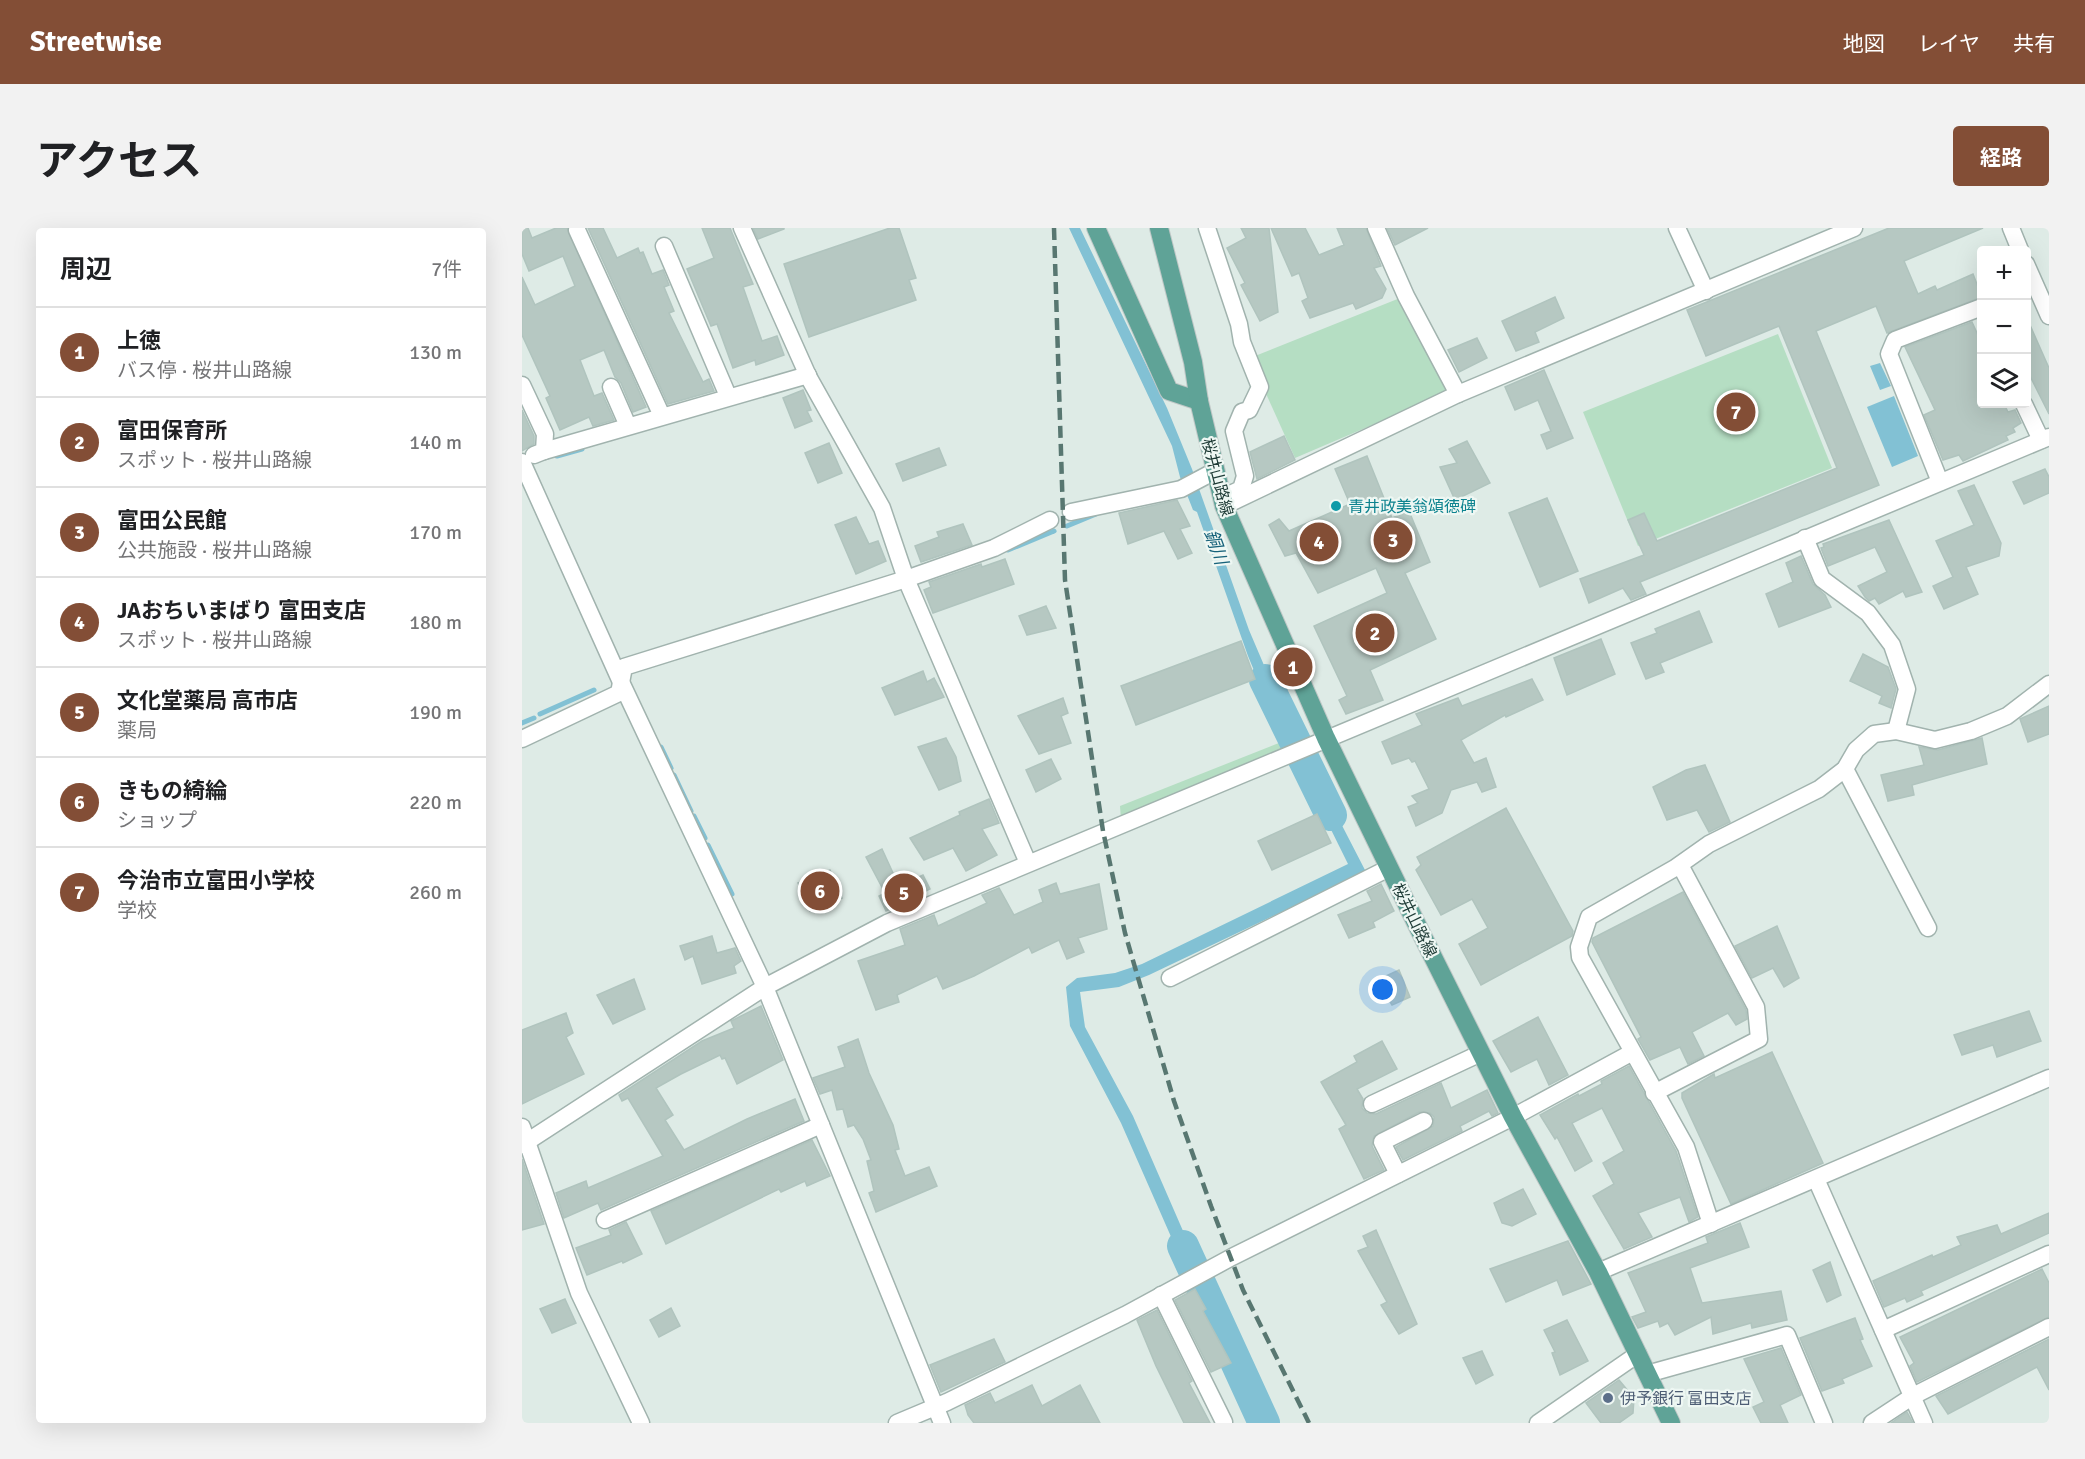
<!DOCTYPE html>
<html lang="ja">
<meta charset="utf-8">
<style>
:root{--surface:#fff;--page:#f2f2f2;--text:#202124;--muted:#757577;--line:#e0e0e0;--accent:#834e36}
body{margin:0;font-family:Signika,"Noto Sans JP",sans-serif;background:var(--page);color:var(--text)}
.controls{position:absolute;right:18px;top:18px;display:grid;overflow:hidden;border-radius:6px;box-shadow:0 6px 24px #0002}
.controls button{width:54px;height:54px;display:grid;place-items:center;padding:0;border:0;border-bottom:2px solid var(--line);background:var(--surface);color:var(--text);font:30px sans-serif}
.you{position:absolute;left:861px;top:762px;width:21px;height:21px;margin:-15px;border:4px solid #fff;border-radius:50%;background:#1a73e8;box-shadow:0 0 0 9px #1a73e833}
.badge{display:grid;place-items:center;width:39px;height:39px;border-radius:50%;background:var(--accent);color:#fff;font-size:20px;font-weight:700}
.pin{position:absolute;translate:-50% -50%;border:3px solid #fff;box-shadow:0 2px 6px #0006}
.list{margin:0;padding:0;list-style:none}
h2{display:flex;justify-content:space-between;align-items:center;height:78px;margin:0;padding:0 24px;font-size:26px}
h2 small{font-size:20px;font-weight:400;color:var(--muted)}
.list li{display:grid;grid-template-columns:39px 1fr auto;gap:18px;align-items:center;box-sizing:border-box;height:90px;padding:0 24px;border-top:2px solid var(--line)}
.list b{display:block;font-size:22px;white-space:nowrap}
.list p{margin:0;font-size:20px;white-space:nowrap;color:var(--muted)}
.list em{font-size:20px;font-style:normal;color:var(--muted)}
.icon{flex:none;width:33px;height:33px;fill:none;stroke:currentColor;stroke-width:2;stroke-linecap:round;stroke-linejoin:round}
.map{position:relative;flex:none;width:1527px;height:1195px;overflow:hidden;border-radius:6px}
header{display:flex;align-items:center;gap:36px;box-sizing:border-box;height:84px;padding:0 30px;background:var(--accent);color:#fff}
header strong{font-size:28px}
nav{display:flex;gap:33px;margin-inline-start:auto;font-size:21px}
.intro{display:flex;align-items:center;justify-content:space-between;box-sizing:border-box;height:144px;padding:0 36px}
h1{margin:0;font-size:42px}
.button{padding:15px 27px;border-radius:6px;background:var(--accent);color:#fff;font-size:21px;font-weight:700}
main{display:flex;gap:36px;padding:0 36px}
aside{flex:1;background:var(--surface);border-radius:6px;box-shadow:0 6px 24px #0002}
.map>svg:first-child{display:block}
.green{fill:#b5dec3}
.water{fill:#82c1d4}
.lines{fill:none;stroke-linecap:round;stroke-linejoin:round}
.stream{stroke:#82c1d4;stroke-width:5}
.river{stroke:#82c1d4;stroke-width:32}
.building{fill:#b6c8c2;stroke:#b0c4be;stroke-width:1.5}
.minor-casing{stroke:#a1b3ae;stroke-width:19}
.major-casing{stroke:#c0c8c7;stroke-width:20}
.minor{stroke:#fff;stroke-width:16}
.major{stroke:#5fa397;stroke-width:18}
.rail{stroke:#587771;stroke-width:4.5;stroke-dasharray:12 6;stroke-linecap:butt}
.culture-dot{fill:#0f9aa8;stroke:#eef7f3;stroke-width:2}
.service-dot{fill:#5c6f8a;stroke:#eef7f3;stroke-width:2}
.labels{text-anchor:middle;stroke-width:4.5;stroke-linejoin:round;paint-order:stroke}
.street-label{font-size:16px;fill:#1e3b36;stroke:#eef7f3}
.culture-label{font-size:16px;fill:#0d838f;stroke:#eef7f3;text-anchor:start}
.service-label{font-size:16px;fill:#4e5e75;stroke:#eef7f3;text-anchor:start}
.water-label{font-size:18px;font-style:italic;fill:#16627a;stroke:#eef7f3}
</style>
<header>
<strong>Streetwise</strong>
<nav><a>地図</a><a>レイヤ</a><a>共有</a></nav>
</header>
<div class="intro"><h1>アクセス</h1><a class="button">経路</a></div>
<main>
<aside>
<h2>周辺<small>7件</small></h2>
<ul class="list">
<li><span class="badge">1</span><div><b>上徳</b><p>バス停 · 桜井山路線</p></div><em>130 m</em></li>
<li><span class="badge">2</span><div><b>富田保育所</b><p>スポット · 桜井山路線</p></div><em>140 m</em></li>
<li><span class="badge">3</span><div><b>富田公民館</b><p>公共施設 · 桜井山路線</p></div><em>170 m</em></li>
<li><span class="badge">4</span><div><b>JAおちいまばり 富田支店</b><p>スポット · 桜井山路線</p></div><em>180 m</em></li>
<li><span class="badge">5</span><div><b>文化堂薬局 高市店</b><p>薬局</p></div><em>190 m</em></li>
<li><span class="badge">6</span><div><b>きもの綺綸</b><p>ショップ</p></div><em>220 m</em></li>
<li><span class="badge">7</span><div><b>今治市立富田小学校</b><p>学校</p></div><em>260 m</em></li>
</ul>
</aside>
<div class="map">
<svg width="1527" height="1195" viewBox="0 0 1527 1195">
<rect width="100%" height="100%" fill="#deebe6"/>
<g class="green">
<path d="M878,70L925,165L773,230L728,130Z"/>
<path d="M1256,106L1310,240L1116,318L1061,184Z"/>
<path d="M767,511L772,520L599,592L598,578Z"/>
</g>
<g class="water">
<path d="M547,0H558L645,180L670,241L727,402L764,489L753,493L726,428L675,284L671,282L658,249L650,218Z"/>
<path d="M1358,135L1369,158L1358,162L1348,138Z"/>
<path d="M1372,168L1396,228L1370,239L1345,179Z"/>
<path d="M794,547L844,644L627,747L597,759L558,764L563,799L611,888L678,1042L665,1045L599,895L548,798L544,759L555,750L593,745L620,736L826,636L784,551Z"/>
</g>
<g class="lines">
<g class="stream">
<path d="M35,228L60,221"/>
<path d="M545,298L574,286"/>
<path d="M486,322L532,303"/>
<path d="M18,486L72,462"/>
<path d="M0,495L12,490"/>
<path d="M139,519L149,540"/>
<path d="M152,547L169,583"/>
<path d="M172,588L183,610"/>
<path d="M186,617L210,666"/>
</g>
<g class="river">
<path d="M743,452L809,587"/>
<path d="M661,1018L742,1195"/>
</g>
</g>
<g class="building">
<path d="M0,0H6L10,10L34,0H45L124,179L111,184L99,155L93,149L82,122L58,132L72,168L80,165L92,192L71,198L67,189L38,202L24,170L28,168L0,107V49L13,77L53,58L41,28L7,43L0,26Z"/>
<path d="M66,0H81L95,30L116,20L118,25L121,24L130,46L141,42L147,57L142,59L152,83L147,85L181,154L187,151L192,163L146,176Z"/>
<path d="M180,0H208L231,56L221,59L240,113L255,108L262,127L234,137L233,132L211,140L195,96L189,98L165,41L192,30Z"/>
<path d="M231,0H262V1L236,11Z"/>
<path d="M368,0H377L394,50L387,52L394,72L287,109L262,36Z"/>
<path d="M719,0H747L756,84L738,93L719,57L723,55L705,20L724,10Z"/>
<path d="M749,0H783L797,27L822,17L815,0H844L859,38L852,40L864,61L860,70L834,81L831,75L788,90L780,73L786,70L777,45L770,48Z"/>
<path d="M865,0H906L873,17Z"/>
<path d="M1367,0H1461L1382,33L1396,66L1413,58L1415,62L1451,46L1460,69L1365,105L1354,78L1294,103L1357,257L1118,354L1124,366L1109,372L1101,360L1067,375L1058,351L1122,327L1106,292L1122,285L1135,313L1315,240L1257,98L1184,128L1165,82Z"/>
<path d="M1033,69L1042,90L1013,104L1017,114L994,123L980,93Z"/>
<path d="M1504,88L1527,140V186L1504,140Z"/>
<path d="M1450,94L1460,116V176H1482L1486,184L1493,182L1499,195L1491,200L1493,204L1484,208L1486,212L1441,233L1437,227L1421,232L1402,187L1413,182L1383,119Z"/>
<path d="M955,110L965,130L937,144L926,122Z"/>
<path d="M1022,142L1051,210L1025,221L1019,207L1029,203L1016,172L993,182L983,159Z"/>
<path d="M281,162L289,182L285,183L290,193L273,200L261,170Z"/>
<path d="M0,182L12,208V216L0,223Z"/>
<path d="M762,208L773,232L735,251L728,224Z"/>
<path d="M945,213L968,255L933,272L918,239L935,235L927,221Z"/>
<path d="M307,215L320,245L296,255L283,225Z"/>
<path d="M417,220L424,237L381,253L374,236Z"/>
<path d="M845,228L870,290L887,283L908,334L883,345L914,411L848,442L861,472L824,486L817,472L825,468L792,398L865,365L854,340L796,365L774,325L763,328L747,297L757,291L767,303L828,276L813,241Z"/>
<path d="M1523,241L1527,249V265L1502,276L1491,254Z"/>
<path d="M1452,257L1479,315L1477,328L1444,339L1456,366L1422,381L1411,358L1431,349L1414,313L1452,297L1436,263Z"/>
<path d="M1025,270L1056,343L1018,359L987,285Z"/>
<path d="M655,272L668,298L658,301L670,325L656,331L642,303L606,316L597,285Z"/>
<path d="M334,289L347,316L356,313L364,333L334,346L313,297Z"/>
<path d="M1367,292L1400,364L1384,369L1381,363L1357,376L1353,370L1347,373L1343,369L1336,358L1365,344L1353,319L1306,338L1299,320L1302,319L1301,316Z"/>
<path d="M441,296L450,317L399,334L393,318L417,309L415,304Z"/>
<path d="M1279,328L1291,356L1303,367L1309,379L1257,399L1244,366L1271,354L1264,335Z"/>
<path d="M483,331L492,356L411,385L402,362L409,359L407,354L459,336L460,339Z"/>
<path d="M524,378L534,400L505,407L497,388Z"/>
<path d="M1177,383L1190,414L1138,435L1142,444L1124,451L1109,415L1135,405L1133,401Z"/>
<path d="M1079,411L1093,446L1045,467L1032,430Z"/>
<path d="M719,413L733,451L614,497L599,458Z"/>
<path d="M1341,426L1366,439L1374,461L1369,480L1357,475L1360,468L1328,453Z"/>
<path d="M401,443L405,454L412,450L422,469L373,487L360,460Z"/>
<path d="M1010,451L1021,472L984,489L983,487L939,512L952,535L964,530L974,559L960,564L955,554L929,562L920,585L894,598L886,579L896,575L890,568L907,561L893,533L890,534L887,530L870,536L860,514L900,497L894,486L936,470L940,478Z"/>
<path d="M541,470L546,485L539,488L549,515L517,526L496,488Z"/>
<path d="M1527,478V506L1506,514L1498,491Z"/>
<path d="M424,510L434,529L439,553L417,562L396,519Z"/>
<path d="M1460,510L1465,536L1390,557L1392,567L1366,573L1359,547L1402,537L1397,519L1416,522Z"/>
<path d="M529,531L539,551L514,564L504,542Z"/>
<path d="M1183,537L1208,594L1187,604L1175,582L1145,592L1131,559L1164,542Z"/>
<path d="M467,571L477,595L460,601L475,627L444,643L431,620L402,632L388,610L438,587L437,584Z"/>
<path d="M984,580L1051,703L1050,708L959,757L937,716L966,700L950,671L919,687L894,642L899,637L895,629Z"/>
<path d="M795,586L809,615L750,642L736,613Z"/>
<path d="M360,621L377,658L401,647L408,661L364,683L357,668L363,665L344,629Z"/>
<path d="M308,642L320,670L288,683L276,655Z"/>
<path d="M534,655L538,666L577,656L585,701L556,710L562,724L545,731L537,712L510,725L507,719L452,748L421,761L415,748L375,767L377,774L354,782L336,733L383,717L378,701L412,687L416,698L465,675L460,667L477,660L492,687L521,674L517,662Z"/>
<path d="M859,656L872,683L851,694L853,699L827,710L816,687L850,673L845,663Z"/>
<path d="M1161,664L1224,782L1225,791L1214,797L1206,785L1170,804L1182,828L1166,836L1158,819L1128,832L1116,811L1119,809L1070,714L1071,710Z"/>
<path d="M1255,698L1277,750L1262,759L1251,740L1230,750L1213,718Z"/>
<path d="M190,708L195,725L213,720L219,733L212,738L214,745L180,756L171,728L163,732L158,718Z"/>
<path d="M877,742L888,769L870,777L855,752Z"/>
<path d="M112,751L123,781L91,796L75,767Z"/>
<path d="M239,778L261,832L215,856L203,830L200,831L198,827L159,846L134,860L151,887L143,892L162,922L225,891L273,871L282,893L79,982L76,975L42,990L34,965L64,953L66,960L141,928L106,870L100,873L97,867L180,813L212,800L209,793Z"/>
<path d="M1507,783L1519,813L1475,829L1471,817L1440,827L1432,807Z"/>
<path d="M44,785L51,805L44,809L62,846L0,876V802Z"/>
<path d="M1016,789L1046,847L1027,857L1015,831L989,844L971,813Z"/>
<path d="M336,811L347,845L371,897L377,921L373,922L383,948L407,939L415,958L354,984L347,965L352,963L345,933L349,932L341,911L332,897L326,899L321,881L315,882L310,862L298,866L291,850L323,839L316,819Z"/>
<path d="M860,813L875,841L835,861L841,871L840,880L845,885L854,886L919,855L929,880L965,862L976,885L970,888L967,883L938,898L940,903L881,932L874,919L911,898L912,889L908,885L897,884L852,908L850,918L862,942L842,951L817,901L824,897L799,854L835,834L832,828Z"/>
<path d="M1250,824L1301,935L1209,976L1160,870V865L1192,846L1193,850Z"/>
<path d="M1107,838L1154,923L1176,989L1167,994L1158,969L1116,985L1130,1009L1102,1021L1071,968L1092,956L1081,935L1102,923L1080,880L1050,895L1070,933L1053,943L1035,909L1033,911L1018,887L1056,866L1057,868L1080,856L1079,853Z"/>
<path d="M290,912L308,948L285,958L283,953L259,964L257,961L144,1016L129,983Z"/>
<path d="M0,931L22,996L0,1002Z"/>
<path d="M1001,961L1014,986L990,998L980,995L972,975Z"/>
<path d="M1527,985V1005L1399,1063L1401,1067L1385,1074L1383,1070L1362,1079L1351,1053L1410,1027L1411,1029L1439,1017L1435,1009L1475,997L1479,1006Z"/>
<path d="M104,994L120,1026L101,1035L100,1033L65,1047L54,1020L89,1007L87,1002Z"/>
<path d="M1218,995L1227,1019L1168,1040L1180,1075L1259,1063L1265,1092L1230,1100L1229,1095L1191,1106L1189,1089L1153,1107L1146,1095L1138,1099L1136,1093L1116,1100L1110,1089L1124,1084L1106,1045L1186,1015L1184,1009Z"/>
<path d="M854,1002L895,1096L877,1106L859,1077L865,1074L836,1023L846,1019L841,1008Z"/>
<path d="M1046,1013L1069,1056L1041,1067L1035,1052L984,1074L968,1041Z"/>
<path d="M1308,1034L1319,1067L1305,1074L1291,1042Z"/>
<path d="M1520,1041L1527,1055V1089L1395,1154L1388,1138L1392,1135L1378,1109Z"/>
<path d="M673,1061L684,1081L681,1083L709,1135L689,1144L653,1072Z"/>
<path d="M43,1071L54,1095L30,1105L18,1081Z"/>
<path d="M149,1080L158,1098L137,1109L128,1092Z"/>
<path d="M635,1082L670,1153L667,1155L688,1195H662L634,1138L615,1092Z"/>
<path d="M1333,1090L1341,1111L1338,1112L1350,1138L1320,1151L1322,1155L1300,1163L1278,1110Z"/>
<path d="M1045,1092L1066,1133L1038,1147L1030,1125L1033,1124L1022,1102Z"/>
<path d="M472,1111L483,1134L419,1164L408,1137Z"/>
<path d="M1527,1111V1162L1515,1139L1426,1186L1414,1168Z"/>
<path d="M1259,1120L1279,1167L1258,1177L1266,1195H1239L1231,1179L1242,1174L1222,1131Z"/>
<path d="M960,1123L971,1147L954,1156L941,1130Z"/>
<path d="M1097,1152L1112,1170L1111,1185L1097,1195H1079L1064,1175Z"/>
<path d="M510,1157L520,1178L558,1157L578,1195H452L446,1187L443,1177L468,1165L473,1175Z"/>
<path d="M1385,1184L1391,1195H1369Z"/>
</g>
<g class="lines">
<g class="minor-casing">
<g id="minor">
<path d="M220,0L287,150L360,280L384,351L506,635"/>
<path d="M685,0L717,96L720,114L738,159L727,182L720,184L712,203L723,248L719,261L704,268"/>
<path d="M854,0L884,68L936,166"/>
<path d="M1155,0L1184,63"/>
<path d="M1489,0L1498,22"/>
<path d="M55,2L140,188"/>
<path d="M142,18L206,168"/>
<path d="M1504,36L1527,88"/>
<path d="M0,157L23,206L22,223L12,227"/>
<path d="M89,159L106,198"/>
<path d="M1502,176L1519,212"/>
<path d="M22,223L286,147"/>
<path d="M0,234L99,454L243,759L420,1195"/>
<path d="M1418,254L1367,126L1373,112L1460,79"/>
<path d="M702,278L936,166L1332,0"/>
<path d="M549,284L659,261L693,243"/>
<path d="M1283,310L1300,351L1346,385L1370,417L1385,461L1374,503"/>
<path d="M0,511L97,465L102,439L384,351L472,320L528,292"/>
<path d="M1323,541L1406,700"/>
<path d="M648,750L867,640"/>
<path d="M1132,865L1237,811L1234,779L1158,637"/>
<path d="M850,876L959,825"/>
<path d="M0,899L57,1065L119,1195"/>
<path d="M0,917L243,759L365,695L1527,209"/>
<path d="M876,946L860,914L902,893"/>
<path d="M1294,951L1402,1195"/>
<path d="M83,992L299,897"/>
<path d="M1189,996L1164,919L1058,729L1057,719L1067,689L1153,640L1187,616L1297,561L1323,541L1334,522L1352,506L1374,503L1413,512L1449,503L1485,488L1527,456"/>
<path d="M1076,1044L1527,850"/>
<path d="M639,1067L702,1194"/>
<path d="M1361,1102L1527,1026"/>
<path d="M1125,1146L1265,1107L1302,1195"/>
<path d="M375,1195L425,1174L603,1087L710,1029L991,889L1109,825"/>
<path d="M1016,1195L1116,1126"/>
<path d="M1350,1195L1391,1168L1527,1099"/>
</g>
</g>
<g class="major-casing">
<g id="major">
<path d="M574,0L647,163L677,173"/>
<path d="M637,0L671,134L677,173L702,278L804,510L897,701L991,889L1076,1044L1149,1195"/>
</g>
</g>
<use href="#minor" class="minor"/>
<use href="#major" class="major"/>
<path class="rail" d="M532,0L543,352L581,603L603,705L652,873L689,978L721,1062L787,1195"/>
</g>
<circle class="culture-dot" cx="814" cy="278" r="6"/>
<circle class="service-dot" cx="1086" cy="1170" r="6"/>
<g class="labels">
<g class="street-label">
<text transform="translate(696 249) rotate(75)" y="6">桜井山路線</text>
<text transform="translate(893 692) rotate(64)" y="6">桜井山路線</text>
</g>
<g class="culture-label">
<text x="826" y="284">青井政美翁頌徳碑</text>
</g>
<g class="service-label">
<text x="1098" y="1176">伊予銀行 富田支店</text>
</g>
<g class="water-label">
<text transform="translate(694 319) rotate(70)" y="6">銅川</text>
</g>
</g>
</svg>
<div class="controls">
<button>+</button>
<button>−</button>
<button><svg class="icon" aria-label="layers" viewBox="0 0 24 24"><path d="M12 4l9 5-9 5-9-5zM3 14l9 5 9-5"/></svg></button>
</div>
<div class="you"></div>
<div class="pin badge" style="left:771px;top:439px">1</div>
<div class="pin badge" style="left:853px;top:405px">2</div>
<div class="pin badge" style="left:871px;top:312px">3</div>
<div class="pin badge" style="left:797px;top:314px">4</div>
<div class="pin badge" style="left:382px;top:665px">5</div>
<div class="pin badge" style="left:298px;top:663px">6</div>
<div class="pin badge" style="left:1214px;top:184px">7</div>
</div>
</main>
